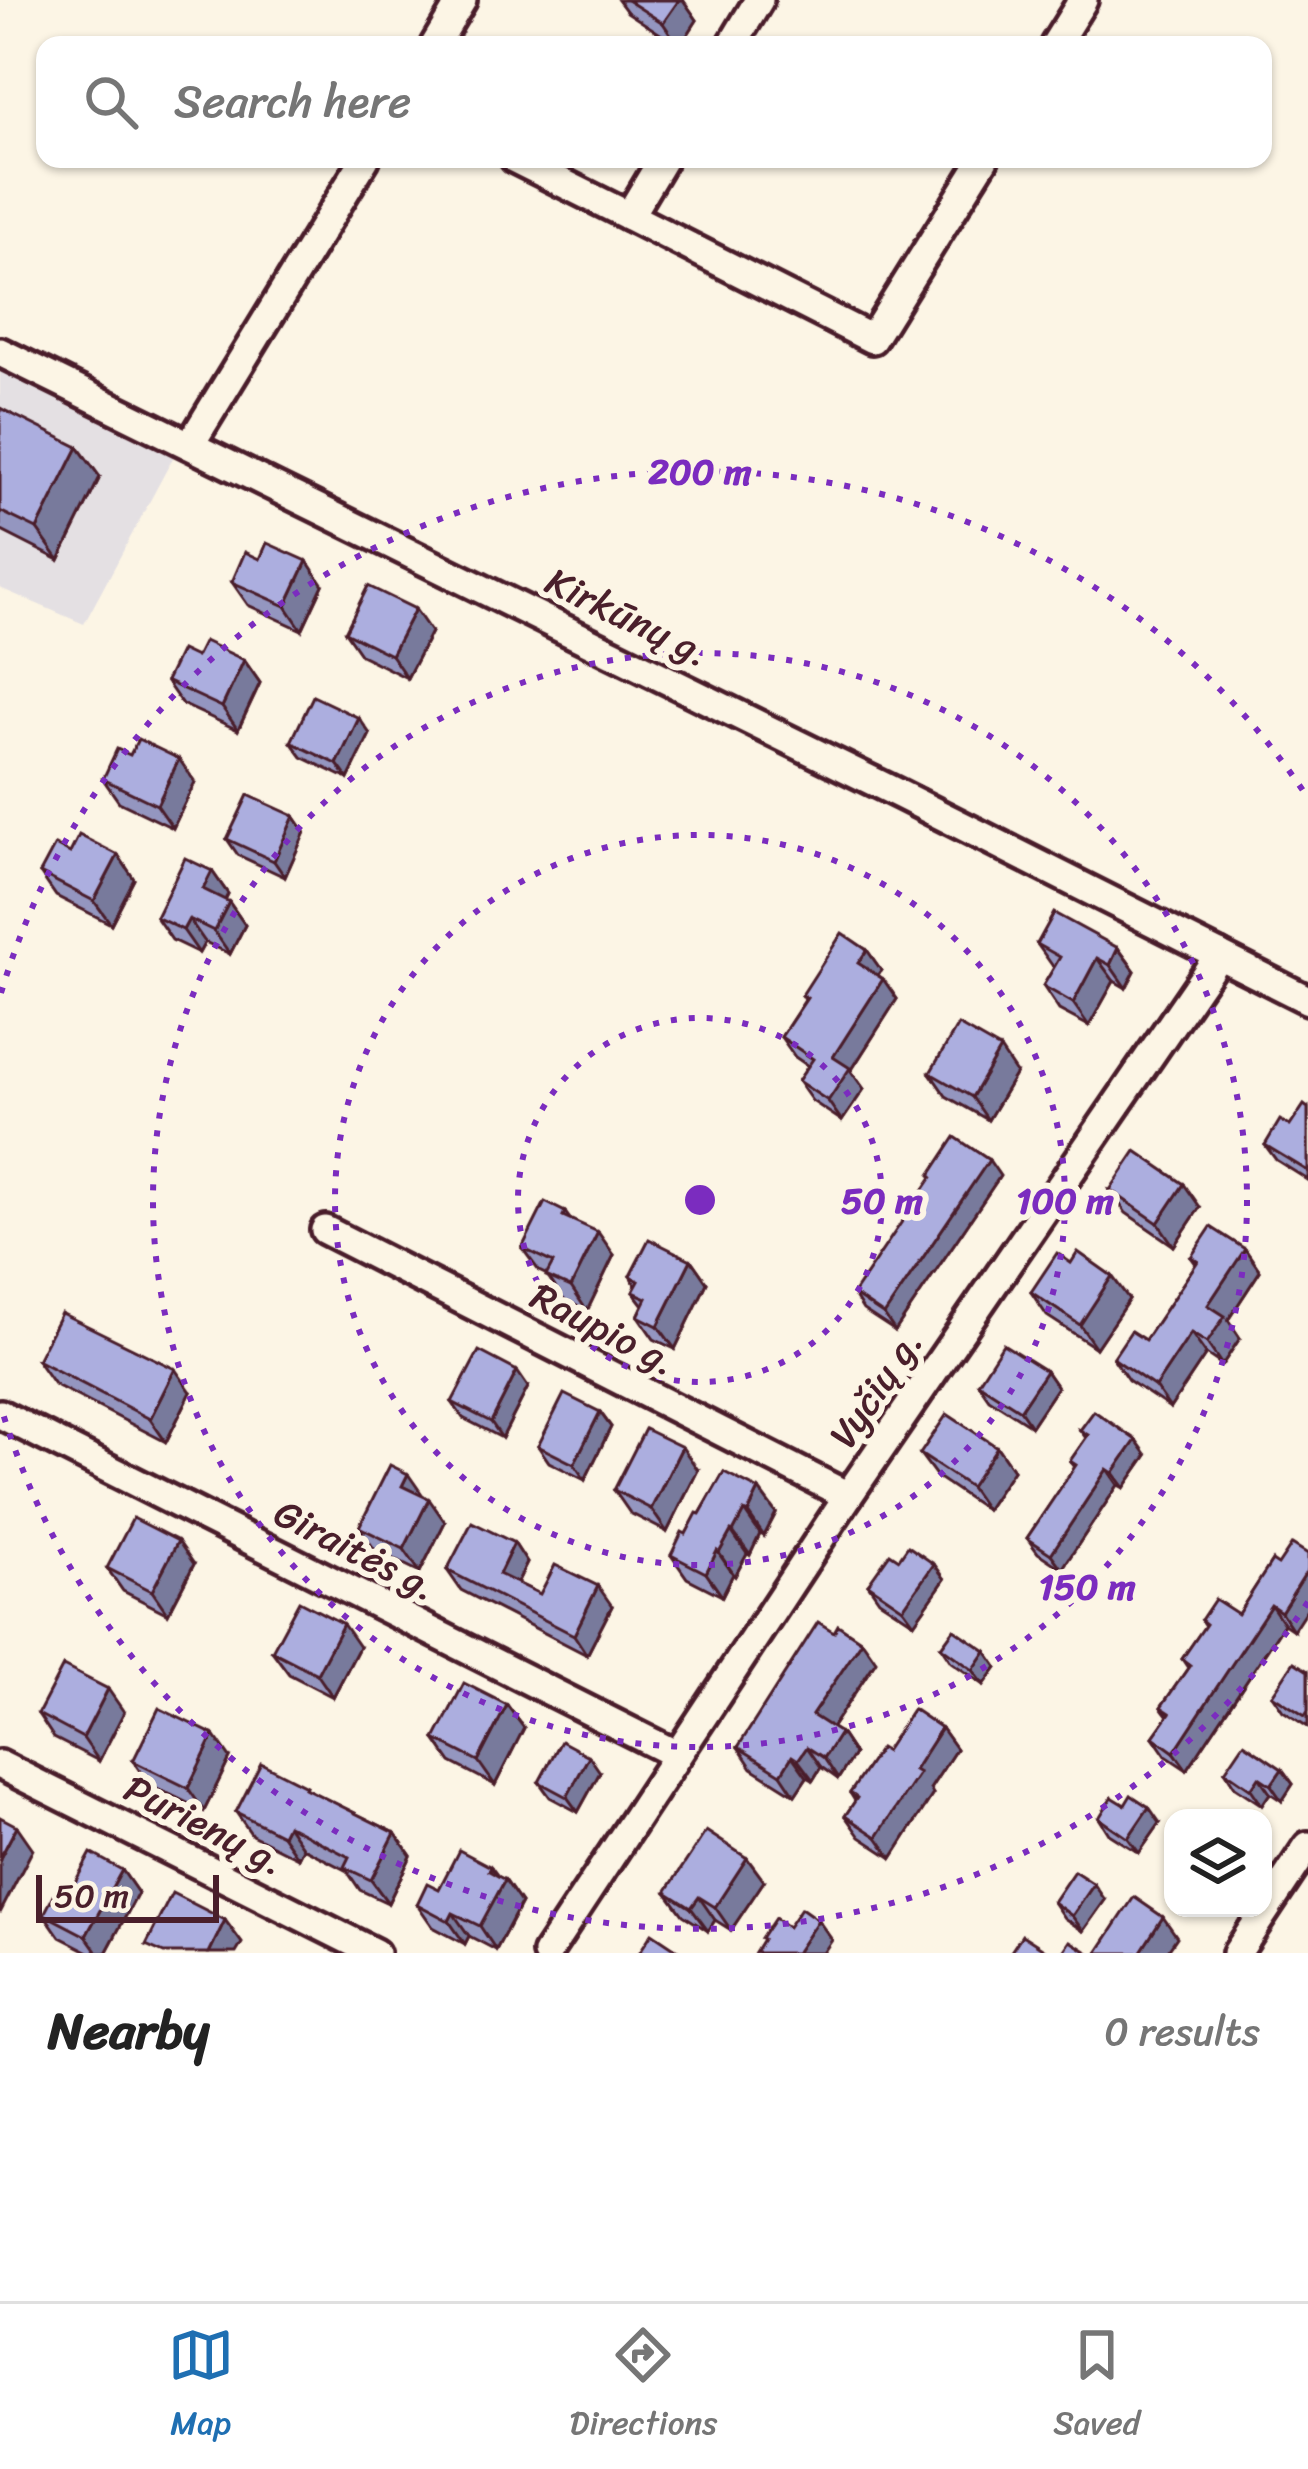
<!DOCTYPE html>
<meta charset="utf-8">
<style>
:root{--surface:#fff;--page:#f6f6f6;--text:#222;--muted:#767676;--line:#e0e0e0;--accent:#1f6fb2}
body{margin:0;font-family:Sriracha,sans-serif;background:var(--page);color:var(--text)}
.controls{position:absolute;right:36px;bottom:36px;display:grid;overflow:hidden;border-radius:24px;box-shadow:0 3px 9px #0004}
.controls button{width:108px;height:108px;display:grid;place-items:center;padding:0;border:0;border-bottom:3px solid var(--line);background:var(--surface);color:var(--text);font:60px sans-serif}
.scale{position:absolute;left:36px;bottom:30px;width:183px;box-sizing:border-box;padding-left:12px;border:6px solid #4a1f2b;border-top:0;font-size:33px;line-height:42px;white-space:nowrap;color:#4a1f2b;-webkit-text-stroke:9px #fcf5e5;paint-order:stroke}
.list{margin:0;padding:0;list-style:none}
h2{display:flex;justify-content:space-between;align-items:center;height:156px;margin:0;padding:0 48px;font-size:51px}
h2 small{font-size:39px;font-weight:400;color:var(--muted)}
.icon{flex:none;width:66px;height:66px;fill:none;stroke:currentColor;stroke-width:2;stroke-linecap:round;stroke-linejoin:round}
.map{position:relative;flex:none;width:1308px;height:1953px;overflow:hidden}
.search{position:absolute;background:var(--surface);box-shadow:0 3px 9px #0004;left:36px;right:36px;top:36px;height:132px;display:flex;align-items:center;gap:30px;box-sizing:border-box;padding:0 42px;border-radius:24px;color:var(--muted);font-size:45px}
.sheet{height:348px;background:var(--surface)}
nav{display:flex;justify-content:space-around;align-items:center;box-sizing:border-box;height:168px;border-top:3px solid var(--line);background:var(--surface);font-size:33px;color:var(--muted)}
nav a{display:grid;justify-items:center;gap:6px}
nav .on{color:var(--accent)}
.map>svg:first-child{display:block}
.built{fill:#e4e0e3}
.lines{fill:none;stroke-linecap:round;stroke-linejoin:round}
.street-casing{stroke:#4a1f2b;stroke-width:36}
.street{stroke:#fcf5e5;stroke-width:27}
.wall{fill:#9496c0;stroke:#4a1f2b;stroke-width:3}
.shaded-wall{fill:#787a9c;stroke:#4a1f2b;stroke-width:3}
.building{fill:#acaedf;stroke:#4a1f2b;stroke-width:3}
.ring{fill:none;stroke:#7b2cbf;stroke-width:6;stroke-dasharray:6 12}
.labels{text-anchor:middle;stroke-width:12;stroke-linejoin:round;paint-order:stroke}
.street-label{font-size:39px;fill:#4a1f2b;stroke:#fcf5e5}
.centre{fill:#7b2cbf;stroke:#fcf5e5;stroke-width:6}
.ring-label{font-size:36px;text-anchor:middle;font-weight:bold;fill:#7b2cbf;stroke:#fcf5e5;stroke-width:12;stroke-linejoin:round;paint-order:stroke}
</style>
<div class="map">
<svg width="1308" height="1953" viewBox="0 0 1308 1953">
<rect width="100%" height="100%" fill="#fcf5e5"/>
<filter id="ink" filterUnits="userSpaceOnUse"><feTurbulence type="fractalNoise" baseFrequency=".00833" numOctaves="2"/><feDisplacementMap in="SourceGraphic" scale="24" xChannelSelector="R" yChannelSelector="G"/><feConvolveMatrix kernelMatrix="1 2 1 2 8 2 1 2 1" color-interpolation-filters="sRGB"/></filter>
<g filter="url(#ink)">
<path class="built" d="M0,352L182,441L84,624L0,588Z"/>
<g class="lines">
<g class="street-casing">
<g id="street">
<path d="M435,45L462,0"/>
<path d="M732,45L759,0"/>
<path d="M1055,45L1083,0"/>
<path d="M515,159L629,216L663,159"/>
<path d="M629,216L872,339L984,159"/>
<path d="M0,352L901,795L1308,1000"/>
<path d="M190,445L365,159"/>
<path d="M325,1230L848,1496"/>
<path d="M0,1414L677,1755"/>
<path d="M0,1765L375,1953"/>
<path d="M547,1953L848,1496L1219,955"/>
<path d="M1237,1953L1308,1846"/>
</g>
</g>
<use href="#street" class="street"/>
</g>
<g class="wall">
<path d="M618,0H683L697,20L681,45H677L627,12Z"/>
<path d="M0,408L100,477L59,560L0,530Z"/>
<path d="M232,582L323,585L302,630L248,605Z"/>
<path d="M345,632H431L407,678L361,655Z"/>
<path d="M196,657L244,660L260,683L238,730L182,704L166,681Z"/>
<path d="M370,734L348,779L302,757L291,742Z"/>
<path d="M103,779L195,782L173,828L119,802Z"/>
<path d="M294,816L305,832L285,877L238,855L227,839Z"/>
<path d="M70,853L118,855L134,879L111,924L56,896L40,873Z"/>
<path d="M212,871L228,894L225,900L229,902L245,925L230,954L205,942L199,953L172,940L156,917Z"/>
<path d="M1037,944L1118,948L1135,971L1126,988L1114,981L1089,1026L1059,1010L1043,986L1054,968Z"/>
<path d="M867,950L881,970L878,975L883,979L897,999L851,1071L864,1089L842,1121L812,1101L798,1081L808,1066L795,1057L781,1037L805,1000L802,995Z"/>
<path d="M930,1073H1016L988,1120L946,1096Z"/>
<path d="M1308,1108V1180L1276,1160L1265,1145L1290,1126Z"/>
<path d="M1000,1176L895,1331L863,1310L853,1294Z"/>
<path d="M1110,1190L1200,1207L1174,1246L1126,1213Z"/>
<path d="M565,1212L570,1219L614,1255L587,1311L563,1299L547,1275L539,1271L522,1248Z"/>
<path d="M1245,1249L1260,1271L1228,1320L1240,1338L1222,1365L1206,1354L1170,1408L1128,1380L1113,1358L1145,1340L1196,1264L1191,1257Z"/>
<path d="M691,1260L707,1283L675,1349L654,1339L638,1316L643,1305L633,1292L636,1286L630,1276Z"/>
<path d="M1071,1263L1129,1299L1096,1348L1047,1316L1031,1292Z"/>
<path d="M37,1360L191,1392L166,1442L54,1384Z"/>
<path d="M1046,1371L1057,1387L1031,1426L989,1399L978,1383Z"/>
<path d="M528,1387L502,1438L463,1418L452,1402Z"/>
<path d="M600,1412L611,1427L585,1480L549,1462L538,1446Z"/>
<path d="M1080,1430L1147,1455L1124,1488L1118,1485L1062,1569L1038,1553L1027,1538L1075,1467L1070,1461L1086,1438Z"/>
<path d="M997,1447L1013,1470L986,1510L937,1477L920,1454Z"/>
<path d="M698,1470L667,1532L630,1513L614,1490Z"/>
<path d="M724,1472L776,1513L764,1536L760,1534L750,1555L747,1554L735,1576L733,1574L722,1596L687,1578L671,1555L700,1514Z"/>
<path d="M424,1496L445,1522L420,1572L375,1550L359,1527Z"/>
<path d="M514,1543L527,1563L517,1583L540,1594L612,1606L587,1655L461,1590L447,1570Z"/>
<path d="M899,1559L945,1579L914,1623L879,1600L868,1584Z"/>
<path d="M1272,1561L1293,1630L1284,1624L1187,1770L1166,1756L1153,1737L1168,1716L1161,1707L1188,1668L1182,1659L1205,1626L1201,1620L1238,1614Z"/>
<path d="M194,1564L168,1614L123,1591L107,1568Z"/>
<path d="M359,1647L333,1697L289,1674L272,1651Z"/>
<path d="M941,1647L986,1651L997,1667L984,1685L951,1662Z"/>
<path d="M876,1661L831,1728L840,1733L854,1754L838,1779L821,1767L813,1780L807,1777L795,1795L752,1768L738,1747Z"/>
<path d="M1308,1671V1727L1283,1711L1272,1695Z"/>
<path d="M507,1705L524,1728L495,1785L451,1762L435,1739Z"/>
<path d="M124,1712L99,1761L54,1738L38,1714Z"/>
<path d="M941,1728L956,1749L930,1789L933,1794L892,1858L860,1837L845,1816L855,1801L850,1793L885,1751Z"/>
<path d="M230,1758L204,1811L149,1784L133,1761Z"/>
<path d="M1282,1769L1293,1784L1282,1801L1270,1793L1262,1805L1235,1787L1225,1771Z"/>
<path d="M600,1772L578,1812L550,1797L539,1782Z"/>
<path d="M310,1791L395,1833L411,1856L388,1903L360,1890L347,1871L303,1848L298,1858L252,1835L236,1812Z"/>
<path d="M1099,1818L1160,1823L1139,1853L1109,1834Z"/>
<path d="M122,1870L138,1893L106,1953H91L60,1937L44,1914L69,1893Z"/>
<path d="M497,1876L505,1880L521,1903L496,1950L469,1936L465,1944L433,1927L417,1904L439,1889Z"/>
<path d="M764,1881L731,1930L715,1920L708,1931L683,1915L666,1892Z"/>
<path d="M1105,1900L1083,1931L1064,1918L1053,1902Z"/>
</g>
<g class="shaded-wall">
<path d="M672,0H683L697,20L681,45H678L663,23Z"/>
<path d="M78,447L100,477L59,560L37,529Z"/>
<path d="M307,561L323,585L302,630L286,606Z"/>
<path d="M415,609L431,632L407,678L391,655Z"/>
<path d="M244,660L260,683L238,730L222,707Z"/>
<path d="M359,718L370,734L348,779L337,764Z"/>
<path d="M179,759L195,782L173,828L157,805Z"/>
<path d="M294,816L305,832L285,877L274,861Z"/>
<path d="M118,855L134,879L111,924L94,901Z"/>
<path d="M212,871L228,894L219,912L203,889Z"/>
<path d="M229,902L245,925L230,954L214,931Z"/>
<path d="M189,919L205,942L199,953L183,930Z"/>
<path d="M1118,948L1135,971L1126,988L1110,965Z"/>
<path d="M867,950L881,970L872,983L858,963Z"/>
<path d="M1097,958L1114,981L1089,1026L1073,1003Z"/>
<path d="M883,979L897,999L851,1071L864,1089L842,1121L828,1101L833,1057Z"/>
<path d="M1000,1049L1016,1073L988,1120L972,1097Z"/>
<path d="M989,1160L1000,1176L895,1331L884,1315Z"/>
<path d="M1184,1184L1200,1207L1174,1246L1158,1223Z"/>
<path d="M598,1232L614,1255L587,1311L571,1287Z"/>
<path d="M1245,1249L1260,1271L1228,1320L1240,1338L1222,1365L1207,1343L1208,1305Z"/>
<path d="M691,1260L707,1283L675,1349L658,1326Z"/>
<path d="M1112,1276L1129,1299L1096,1348L1080,1325Z"/>
<path d="M1191,1333L1206,1354L1170,1408L1155,1387Z"/>
<path d="M175,1369L191,1392L166,1442L150,1419Z"/>
<path d="M517,1371L528,1387L502,1438L491,1422Z"/>
<path d="M1046,1371L1057,1387L1031,1426L1020,1410Z"/>
<path d="M600,1412L611,1427L585,1480L574,1464Z"/>
<path d="M1136,1440L1147,1455L1124,1488L1113,1473Z"/>
<path d="M682,1447L698,1470L667,1532L651,1509Z"/>
<path d="M997,1447L1013,1470L986,1510L970,1487Z"/>
<path d="M1107,1469L1118,1485L1062,1569L1051,1554Z"/>
<path d="M408,1474L424,1497L402,1486Z"/>
<path d="M759,1490L776,1513L764,1536L748,1513Z"/>
<path d="M429,1499L445,1522L420,1572L404,1549Z"/>
<path d="M744,1511L760,1534L750,1555L733,1532Z"/>
<path d="M731,1531L747,1554L735,1576L719,1553Z"/>
<path d="M178,1541L194,1564L168,1614L152,1591Z"/>
<path d="M514,1543L527,1563L512,1593L499,1574Z"/>
<path d="M717,1551L733,1574L722,1596L706,1573Z"/>
<path d="M934,1564L945,1579L914,1623L903,1608Z"/>
<path d="M1308,1569V1607L1293,1630L1281,1612Z"/>
<path d="M598,1586L612,1606L587,1655L574,1635Z"/>
<path d="M1271,1605L1284,1624L1187,1770L1174,1752Z"/>
<path d="M343,1624L359,1647L333,1697L317,1674Z"/>
<path d="M862,1641L876,1661L826,1736L812,1715Z"/>
<path d="M986,1651L997,1667L984,1685L973,1670Z"/>
<path d="M108,1689L124,1712L99,1761L83,1738Z"/>
<path d="M507,1705L524,1728L495,1785L478,1761Z"/>
<path d="M941,1728L956,1749L930,1789L933,1794L892,1858L877,1837L914,1770Z"/>
<path d="M840,1733L854,1754L838,1779L824,1758Z"/>
<path d="M214,1735L230,1758L204,1811L188,1788Z"/>
<path d="M807,1747L821,1767L813,1780L798,1760Z"/>
<path d="M589,1756L600,1772L578,1812L567,1797Z"/>
<path d="M792,1756L807,1777L795,1795L781,1774Z"/>
<path d="M1282,1769L1293,1784L1282,1801L1271,1785Z"/>
<path d="M1259,1777L1270,1793L1262,1805L1251,1789Z"/>
<path d="M1149,1807L1160,1823L1139,1853L1128,1838Z"/>
<path d="M287,1825L303,1848L298,1858L282,1835Z"/>
<path d="M17,1826L33,1849L0,1913V1858Z"/>
<path d="M395,1833L411,1856L388,1903L371,1880Z"/>
<path d="M747,1858L764,1881L731,1930L715,1907Z"/>
<path d="M491,1867L503,1883L505,1880L521,1903L496,1950L480,1926Z"/>
<path d="M122,1870L138,1893L106,1953H98L86,1936Z"/>
<path d="M1094,1884L1105,1900L1083,1931L1072,1916Z"/>
<path d="M699,1897L715,1920L708,1931L691,1908Z"/>
<path d="M453,1913L469,1936L465,1944L449,1921Z"/>
<path d="M1163,1917L1177,1937L1166,1953H1140Z"/>
<path d="M225,1920L242,1943L236,1953H209Z"/>
<path d="M818,1920L832,1940L823,1953H796Z"/>
</g>
<g class="building">
<path d="M627,0H679L663,23Z"/>
<path d="M0,408L78,447L37,529L0,511Z"/>
<path d="M267,543L307,561L286,606L232,582L245,552L260,559Z"/>
<path d="M368,586L415,609L391,655L345,632Z"/>
<path d="M204,641L244,660L222,707L166,681L181,650L196,657Z"/>
<path d="M313,696L359,718L337,764L291,742Z"/>
<path d="M138,739L179,759L157,805L103,779L117,749L130,755Z"/>
<path d="M248,795L294,816L274,861L227,839Z"/>
<path d="M79,835L118,855L94,901L40,873L55,845L70,853Z"/>
<path d="M185,858L212,871L203,889L229,902L214,931L189,919L183,930L156,917Z"/>
<path d="M1054,913L1118,948L1110,965L1097,958L1073,1003L1043,986L1060,957L1037,944Z"/>
<path d="M842,933L867,950L858,963L883,979L833,1057L850,1068L828,1101L798,1081L813,1059L781,1037L807,998L802,995Z"/>
<path d="M958,1025L1000,1049L972,1097L930,1073Z"/>
<path d="M1304,1105L1308,1108V1171L1265,1145L1280,1120L1290,1126Z"/>
<path d="M955,1137L989,1160L884,1315L853,1294L932,1177L930,1175Z"/>
<path d="M1136,1151L1184,1184L1158,1223L1110,1190Z"/>
<path d="M545,1202L565,1212L563,1216L598,1232L571,1287L546,1276L553,1263L522,1248Z"/>
<path d="M1211,1227L1245,1249L1208,1305L1225,1316L1207,1343L1191,1333L1155,1387L1113,1358L1131,1331L1145,1340L1198,1261L1191,1257Z"/>
<path d="M649,1239L691,1260L658,1326L638,1316L647,1298L633,1292L639,1281L630,1276Z"/>
<path d="M1078,1252L1112,1276L1080,1325L1031,1292L1057,1253L1071,1263Z"/>
<path d="M61,1313L175,1369L150,1419L37,1360Z"/>
<path d="M1003,1344L1046,1371L1020,1410L978,1383Z"/>
<path d="M479,1351L517,1371L491,1422L452,1402Z"/>
<path d="M564,1394L600,1412L574,1464L538,1446Z"/>
<path d="M1094,1411L1136,1440L1113,1473L1107,1469L1051,1554L1027,1538L1076,1465L1070,1461L1088,1435L1080,1430Z"/>
<path d="M947,1414L997,1447L970,1487L920,1454Z"/>
<path d="M645,1429L682,1447L651,1509L614,1490Z"/>
<path d="M390,1465L408,1474L402,1486L429,1499L404,1549L359,1527Z"/>
<path d="M724,1472L759,1490L748,1513L744,1511L733,1532L731,1531L719,1553L717,1551L706,1573L671,1555L682,1532L686,1534L697,1513L700,1514Z"/>
<path d="M133,1518L178,1541L152,1591L107,1568Z"/>
<path d="M472,1522L514,1543L499,1574L540,1594L555,1565L598,1586L574,1635L447,1570Z"/>
<path d="M1292,1544L1308,1554V1569L1281,1612L1271,1605L1174,1752L1153,1737L1170,1713L1161,1707L1190,1665L1182,1659L1206,1624L1201,1620L1215,1599L1238,1614L1272,1561L1278,1565Z"/>
<path d="M908,1546L934,1564L903,1608L868,1584L890,1553L899,1559Z"/>
<path d="M299,1601L343,1624L317,1674L272,1651Z"/>
<path d="M818,1622L834,1632L838,1625L862,1641L812,1715L840,1733L824,1758L807,1747L798,1760L792,1756L781,1774L738,1747Z"/>
<path d="M954,1629L986,1651L973,1670L941,1647Z"/>
<path d="M1294,1662L1308,1671V1711L1305,1716L1272,1695Z"/>
<path d="M63,1666L108,1689L83,1738L38,1714Z"/>
<path d="M464,1683L507,1705L478,1761L435,1739Z"/>
<path d="M159,1708L214,1735L188,1788L133,1761Z"/>
<path d="M913,1709L941,1728L914,1770L919,1773L877,1837L845,1816L857,1798L850,1793L880,1748L885,1751Z"/>
<path d="M561,1741L589,1756L567,1797L539,1782Z"/>
<path d="M1244,1743L1282,1769L1271,1785L1259,1777L1251,1789L1225,1771Z"/>
<path d="M261,1763L306,1786L305,1788L395,1833L371,1880L344,1867L349,1857L287,1825L282,1835L236,1812Z"/>
<path d="M1131,1795L1149,1807L1128,1838L1099,1818L1112,1797L1125,1805Z"/>
<path d="M0,1817L17,1826L0,1858Z"/>
<path d="M706,1831L747,1858L715,1907L699,1897L691,1908L666,1892Z"/>
<path d="M459,1850L491,1867L489,1871L505,1880L480,1926L453,1913L449,1921L417,1904L427,1883L439,1889Z"/>
<path d="M91,1853L122,1870L86,1936L44,1914L58,1887L69,1893Z"/>
<path d="M1074,1871L1094,1884L1072,1916L1053,1902Z"/>
<path d="M172,1893L225,1920L209,1953H164L146,1945Z"/>
<path d="M1134,1897L1163,1917L1140,1953H1097Z"/>
<path d="M801,1908L818,1920L796,1953H755L763,1940L761,1939L775,1918L788,1927Z"/>
<path d="M652,1933L682,1953H639Z"/>
<path d="M1022,1935L1050,1953H1010Z"/>
<path d="M1070,1941L1089,1953H1062Z"/>
</g>
</g>
<g class="ring">
<circle cx="700" cy="1200" r="182"/>
<circle cx="700" cy="1200" r="365"/>
<circle cx="700" cy="1200" r="547"/>
<path d="M1308 1602A729 729 0 0 1 1 1407M1 993A729 729 0 0 1 1308 798"/>
</g>
<g class="labels">
<g class="street-label">
<text transform="translate(628 616) rotate(26)" y="14">Kirkūnų g.</text>
<text transform="translate(604 1328) rotate(27)" y="14">Raupio g.</text>
<text transform="translate(875 1388) rotate(-56)" y="14">Vyčių g.</text>
<text transform="translate(356 1549) rotate(27)" y="14">Giraitės g.</text>
<text transform="translate(205 1824) rotate(27)" y="14">Purienų g.</text>
</g>
</g>
<circle cx="700" cy="1200" r="18" class="centre"/>
<g class="ring-label">
<text x="700" y="484">200 m</text>
<text x="882" y="1213">50 m</text>
<text x="1065" y="1213">100 m</text>
<text x="1087" y="1599">150 m</text>
</g>
</svg>
<div class="controls">
<button><svg class="icon" aria-label="layers" viewBox="0 0 24 24"><path d="M12 4l9 5-9 5-9-5zM3 14l9 5 9-5"/></svg></button>
</div>
<div class="scale">50 m</div>
<div class="search"><svg class="icon" aria-label="search" viewBox="0 0 24 24"><circle cx="10" cy="10" r="6"/><path d="M15 15l6 6"/></svg>Search here</div>
</div>
<section class="sheet">
<h2>Nearby<small>0 results</small></h2>
<ul class="list">
</ul>
</section>
<nav>
<a class="on"><svg class="icon" aria-label="map" viewBox="0 0 24 24"><path d="M3 6l6-2 6 2 6-2v14l-6 2-6-2-6 2zM9 4v14M15 6v14"/></svg>Map</a>
<a><svg class="icon" aria-label="directions" viewBox="0 0 24 24"><path d="M12 3l9 9-9 9-9-9zM9 14v-3h6M13 9l2 2-2 2"/></svg>Directions</a>
<a><svg class="icon" aria-label="saved" viewBox="0 0 24 24"><path d="M7 4h10v16l-5-4-5 4z"/></svg>Saved</a>
</nav>
